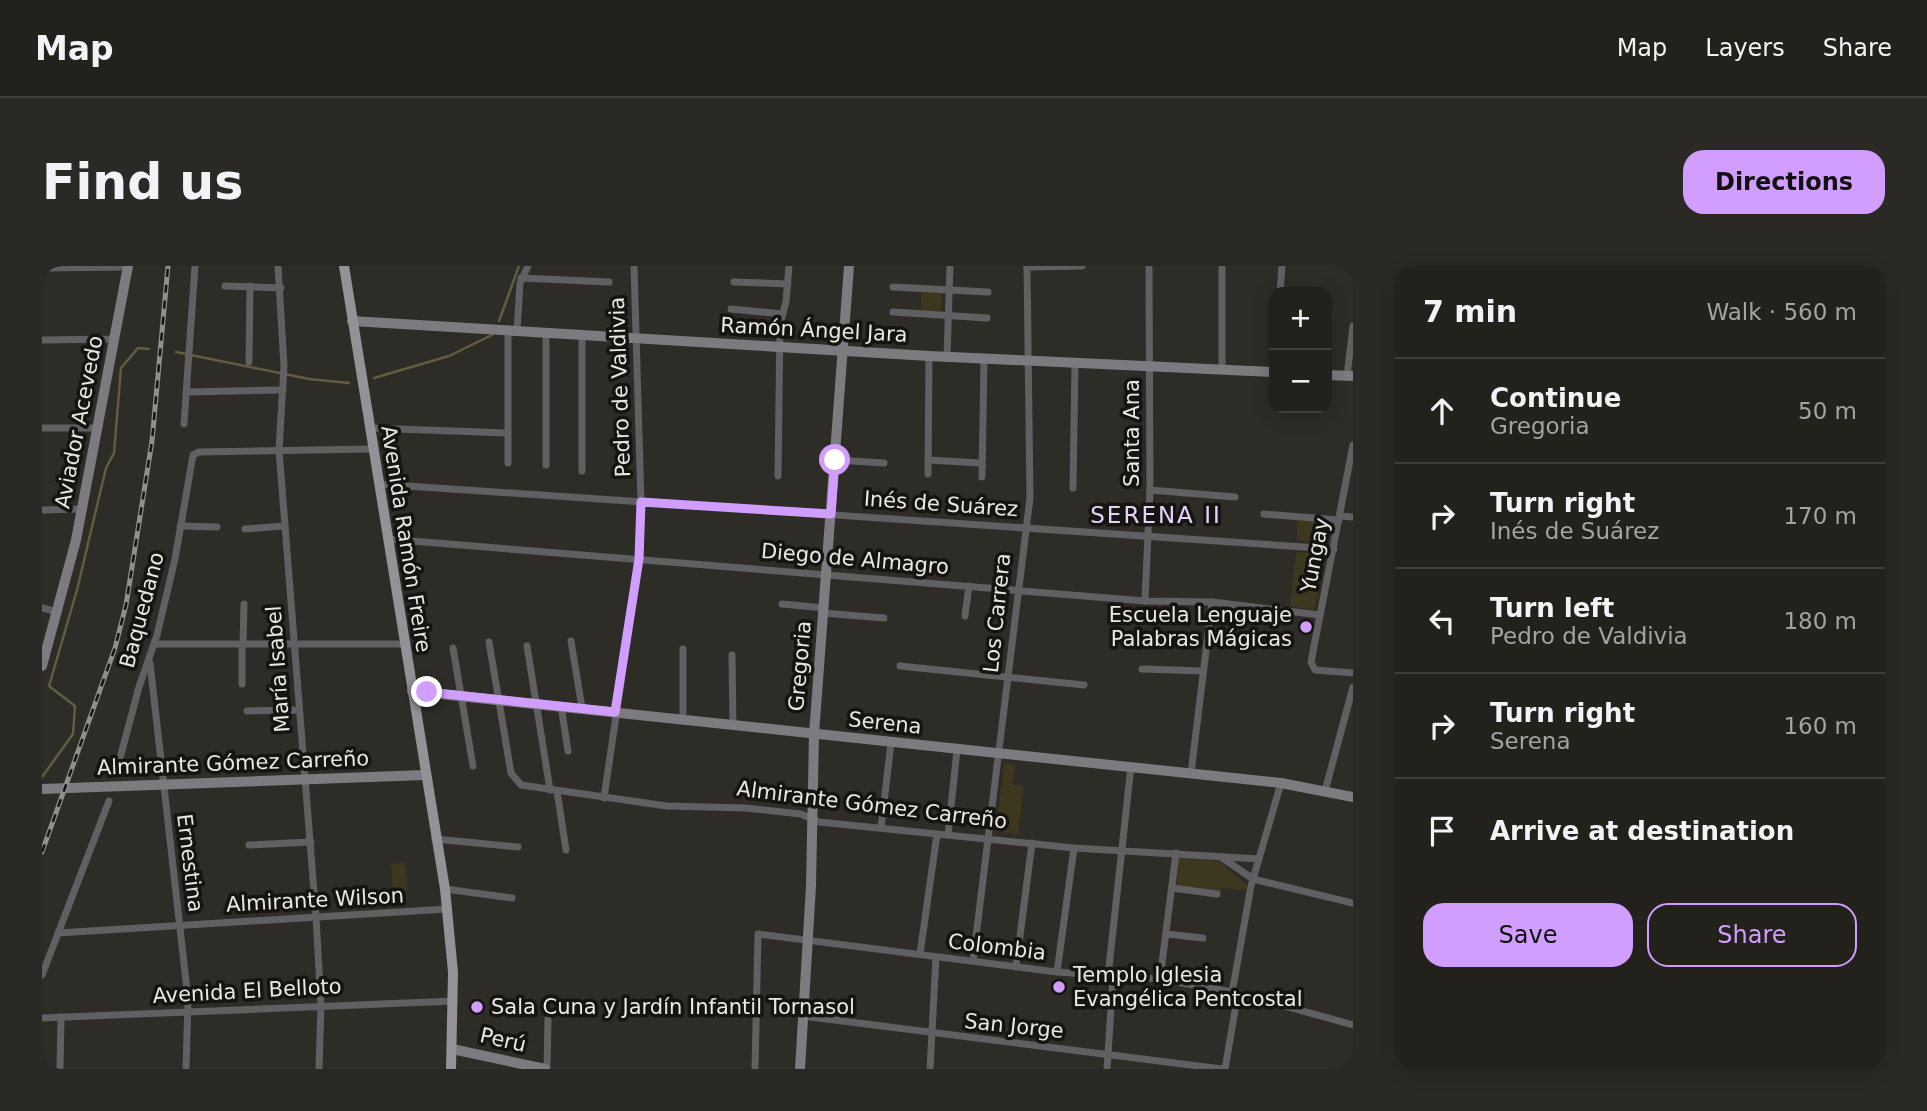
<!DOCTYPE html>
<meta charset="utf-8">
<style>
:root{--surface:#22211c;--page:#2a2925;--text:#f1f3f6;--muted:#a2a3a3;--line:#3f3e3b;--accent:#d19dfe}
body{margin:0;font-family:"DejaVu Sans",sans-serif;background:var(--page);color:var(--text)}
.controls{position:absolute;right:21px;top:21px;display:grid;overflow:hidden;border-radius:14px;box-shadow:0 4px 18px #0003}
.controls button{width:63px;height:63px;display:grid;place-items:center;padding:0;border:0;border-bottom:2px solid var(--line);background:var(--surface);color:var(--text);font:35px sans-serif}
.stop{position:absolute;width:21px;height:21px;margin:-16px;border:5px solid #d19dfe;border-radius:50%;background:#fff}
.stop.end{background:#d19dfe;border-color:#fff;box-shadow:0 2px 7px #0008}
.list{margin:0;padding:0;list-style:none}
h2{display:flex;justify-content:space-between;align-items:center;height:91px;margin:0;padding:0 28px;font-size:30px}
h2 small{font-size:23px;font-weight:400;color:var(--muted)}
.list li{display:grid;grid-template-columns:46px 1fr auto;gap:21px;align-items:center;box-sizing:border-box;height:105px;padding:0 28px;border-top:2px solid var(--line)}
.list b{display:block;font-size:26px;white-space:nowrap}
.list p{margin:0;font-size:23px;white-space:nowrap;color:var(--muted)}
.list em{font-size:23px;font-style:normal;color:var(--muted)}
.actions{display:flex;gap:14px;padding:21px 28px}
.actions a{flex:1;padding:16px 0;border:2px solid var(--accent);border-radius:21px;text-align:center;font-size:24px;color:var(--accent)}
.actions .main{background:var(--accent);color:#111}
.icon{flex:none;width:38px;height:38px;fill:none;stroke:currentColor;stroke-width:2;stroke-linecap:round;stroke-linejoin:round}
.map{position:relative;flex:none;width:1311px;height:803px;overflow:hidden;border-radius:21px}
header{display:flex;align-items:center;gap:42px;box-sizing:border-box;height:98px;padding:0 35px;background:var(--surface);border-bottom:2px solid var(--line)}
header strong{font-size:33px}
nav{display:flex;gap:38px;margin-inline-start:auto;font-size:24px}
.intro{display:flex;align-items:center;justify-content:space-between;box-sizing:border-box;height:168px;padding:0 42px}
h1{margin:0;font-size:49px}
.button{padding:18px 32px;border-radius:21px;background:var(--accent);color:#111;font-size:24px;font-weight:700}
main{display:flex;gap:42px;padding:0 42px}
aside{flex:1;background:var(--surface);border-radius:21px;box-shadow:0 4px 18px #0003}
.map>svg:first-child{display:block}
.green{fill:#3d3720}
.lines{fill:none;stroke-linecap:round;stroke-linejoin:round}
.stream{stroke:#625c40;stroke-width:2.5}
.street{stroke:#605f62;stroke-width:7}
.secondary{stroke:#7d7b80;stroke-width:10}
.primary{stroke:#949197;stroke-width:10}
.rail-casing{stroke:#908f8a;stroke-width:5}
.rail{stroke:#151411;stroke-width:2.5;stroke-dasharray:8;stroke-linecap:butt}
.route{stroke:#d19dfe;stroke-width:9}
.poi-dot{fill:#d19dfe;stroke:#151411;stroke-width:2.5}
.labels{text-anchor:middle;stroke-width:7;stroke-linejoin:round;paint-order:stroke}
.street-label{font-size:21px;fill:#e9e8e4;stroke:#151411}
.poi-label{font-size:21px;fill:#e9e8e4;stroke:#151411;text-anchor:start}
.neighbourhood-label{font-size:23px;letter-spacing:2px;fill:#e6d1fb;stroke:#151411}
</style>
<header>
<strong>Map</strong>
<nav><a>Map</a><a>Layers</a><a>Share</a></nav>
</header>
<div class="intro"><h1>Find us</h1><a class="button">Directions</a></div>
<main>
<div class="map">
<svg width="1311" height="803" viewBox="0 0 1311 803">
<rect width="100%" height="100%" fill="#2d2c26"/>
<g class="green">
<path d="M879,26H900L899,45L879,44Z"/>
<path d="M1255,254L1291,256L1287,278L1255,274Z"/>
<path d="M1254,286L1285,287L1272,344L1248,340Z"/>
<path d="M962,497L973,498L971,519L982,520L976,568L954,566Z"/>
<path d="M1136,591L1176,595L1205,619L1204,624L1180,622L1179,626L1134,620Z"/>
<path d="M363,596L366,623L351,625L349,598Z"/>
</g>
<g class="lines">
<g class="stream">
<path d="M457,55L477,0"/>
<path d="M134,86L267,113L307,117"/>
<path d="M332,112L407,90L450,69"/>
<path d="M0,511L31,468L33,440L7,420L35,324L64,202L72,187L79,102L96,82L107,83"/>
</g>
<g class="street">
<path d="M236,0L242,100L237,184L274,651L279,739L277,803"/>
<path d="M1180,0V104"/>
<path d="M985,1L1040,0"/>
<path d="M0,2L86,1"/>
<path d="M479,12L567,16"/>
<path d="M692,16L746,18"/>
<path d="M183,20L239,22"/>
<path d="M851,21L946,26"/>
<path d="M1238,26L1240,0"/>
<path d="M689,43L741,48"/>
<path d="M851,46L945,52"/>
<path d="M1285,51H1287"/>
<path d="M475,65L478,17L486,0"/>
<path d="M540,69V205"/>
<path d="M0,74L72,73"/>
<path d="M905,91L908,0"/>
<path d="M207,96L208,20"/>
<path d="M1305,110L1311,60"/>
<path d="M146,126L241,124"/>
<path d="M142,158L153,0"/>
<path d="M0,162H56"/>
<path d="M327,162L466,167"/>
<path d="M1311,179L1269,396L1273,404L1311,407"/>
<path d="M794,194L842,197"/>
<path d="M886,194L939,197"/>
<path d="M466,197V65"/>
<path d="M504,199V67"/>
<path d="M886,208L887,90"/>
<path d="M736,210L738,57L744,36L747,0"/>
<path d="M940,211L942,93"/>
<path d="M336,218L1292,283"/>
<path d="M1031,222L1033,97"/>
<path d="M1108,224L1193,231"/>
<path d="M0,244L40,243"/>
<path d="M1222,248L1297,254"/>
<path d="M1298,250L1311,251"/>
<path d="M138,260L175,261"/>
<path d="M203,263L243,260"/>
<path d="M345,273L1103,335L1170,336L1278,349"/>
<path d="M1103,335L1108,224L1107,0"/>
<path d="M740,338L782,342"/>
<path d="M0,342L16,346"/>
<path d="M781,347L842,352"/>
<path d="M923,350L927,320"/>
<path d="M529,375L540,442"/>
<path d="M447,376L469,507L479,519L625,540L704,542L759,548L777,556L1032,582L1217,593"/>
<path d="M112,378H362"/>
<path d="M201,378L202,338"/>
<path d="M485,380L508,524"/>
<path d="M411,382L431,500"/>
<path d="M690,389L691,459"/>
<path d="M108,397L146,733L144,803"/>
<path d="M858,400L1042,419"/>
<path d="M1100,403L1161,405"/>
<path d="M200,418V378"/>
<path d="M519,440L526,485"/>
<path d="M205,445L257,444"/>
<path d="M641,454V383"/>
<path d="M74,507L97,421L115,369L133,293L151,189L157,186L330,183"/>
<path d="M1149,507L1170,336"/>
<path d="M515,525L524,584"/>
<path d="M1283,525L1311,421"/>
<path d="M562,532L598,286L599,236L592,0"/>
<path d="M839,562L849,477"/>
<path d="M906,569L915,484"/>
<path d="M393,573L476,581"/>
<path d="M207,579L269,576"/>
<path d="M1179,591L1211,613L1311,637"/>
<path d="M1130,622L1175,628"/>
<path d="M403,623L470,632"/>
<path d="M16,667L405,643"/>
<path d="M1125,668L1161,672"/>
<path d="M878,688L895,568"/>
<path d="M931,695L988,232L985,0"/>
<path d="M974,701L990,577"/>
<path d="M1015,706L1032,582"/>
<path d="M0,709L67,535"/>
<path d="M1066,710L1089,500"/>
<path d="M1118,713L1134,587"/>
<path d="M1190,727L1209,620L1239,517"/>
<path d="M761,750L1180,803"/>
<path d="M0,752L412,735"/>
<path d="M18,803L19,751"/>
<path d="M505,803L506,753"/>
<path d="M713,803L716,668L1015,706L1118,713L1196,727L1311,759"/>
<path d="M888,803L894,691"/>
<path d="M1065,803L1071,712"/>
<path d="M1183,803L1196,727"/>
</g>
<g class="secondary">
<path d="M310,55L887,90L1232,106"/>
<path d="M1285,109L1311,110"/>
<path d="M0,400L34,274L86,0"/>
<path d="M370,425L1239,517L1311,531"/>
<path d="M0,523L383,509"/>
<path d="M410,783L503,803"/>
<path d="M758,803L769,620L772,468L807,0"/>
</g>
<path class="primary" d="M302,0L403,623L411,706L409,803"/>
<g class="rail-casing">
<path id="rail" d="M0,586L73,382L84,339L110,175L126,0"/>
</g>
<use href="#rail" class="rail"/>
</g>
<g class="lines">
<path class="route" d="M385,426L573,446L597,293L599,236L789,248L793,194"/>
</g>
<g class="poi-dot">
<circle cx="1264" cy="361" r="7"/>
<circle cx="1017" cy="721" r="7"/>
<circle cx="435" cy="741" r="7"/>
</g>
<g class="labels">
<g class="street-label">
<text transform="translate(772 64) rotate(3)" y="7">Ramón Ángel Jara</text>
<text transform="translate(578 121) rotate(-92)" y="7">Pedro de Valdivia</text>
<text transform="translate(37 156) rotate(-79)" y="7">Aviador Acevedo</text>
<text transform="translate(1090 167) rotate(-90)" y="7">Santa Ana</text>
<text transform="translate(899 238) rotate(4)" y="7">Inés de Suárez</text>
<text transform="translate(364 273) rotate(81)" y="7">Avenida Ramón Freire</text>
<text transform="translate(1273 289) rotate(-79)" y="7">Yungay</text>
<text transform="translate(813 293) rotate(5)" y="7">Diego de Almagro</text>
<text transform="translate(100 344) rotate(-75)" y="7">Baquedano</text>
<text transform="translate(955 347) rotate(-84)" y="7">Los Carrera</text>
<text transform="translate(758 400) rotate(-85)" y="7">Gregoria</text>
<text transform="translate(236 403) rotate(-94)" y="7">María Isabel</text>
<text transform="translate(843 457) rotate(6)" y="7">Serena</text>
<text transform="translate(191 497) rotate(-2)" y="7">Almirante Gómez Carreño</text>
<text transform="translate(830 539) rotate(7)" y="7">Almirante Gómez Carreño</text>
<text transform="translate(148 597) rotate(83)" y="7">Ernestina</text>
<text transform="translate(273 634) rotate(-3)" y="7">Almirante Wilson</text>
<text transform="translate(955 681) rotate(7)" y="7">Colombia</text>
<text transform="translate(205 725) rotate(-3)" y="7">Avenida El Belloto</text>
<text transform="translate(972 760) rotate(6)" y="7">San Jorge</text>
<text transform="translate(461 774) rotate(13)" y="7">Perú</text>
</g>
<g class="poi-label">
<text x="1250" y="356" text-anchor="end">Escuela Lenguaje<tspan x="1250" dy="24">Palabras Mágicas</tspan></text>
<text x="1031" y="716">Templo Iglesia<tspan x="1031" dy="24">Evangélica Pentcostal</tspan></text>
<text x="449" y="748">Sala Cuna y Jardín Infantil Tornasol</text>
</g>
<g class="neighbourhood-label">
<text x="1114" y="257">SERENA II</text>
</g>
</g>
</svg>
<div class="controls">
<button>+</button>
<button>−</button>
</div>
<div class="stop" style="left:793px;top:194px"></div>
<div class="stop end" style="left:385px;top:426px"></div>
</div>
<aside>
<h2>7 min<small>Walk · 560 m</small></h2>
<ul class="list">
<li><svg class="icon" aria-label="ahead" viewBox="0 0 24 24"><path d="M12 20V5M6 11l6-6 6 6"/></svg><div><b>Continue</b><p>Gregoria</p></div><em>50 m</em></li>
<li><svg class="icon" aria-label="right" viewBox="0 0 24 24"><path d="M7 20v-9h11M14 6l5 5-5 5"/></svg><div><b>Turn right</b><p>Inés de Suárez</p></div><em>170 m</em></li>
<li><svg class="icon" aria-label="left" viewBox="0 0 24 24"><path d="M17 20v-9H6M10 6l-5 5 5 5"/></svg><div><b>Turn left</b><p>Pedro de Valdivia</p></div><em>180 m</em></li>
<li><svg class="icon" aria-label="right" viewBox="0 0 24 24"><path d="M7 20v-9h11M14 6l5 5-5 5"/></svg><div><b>Turn right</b><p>Serena</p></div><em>160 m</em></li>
<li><svg class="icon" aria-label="arrive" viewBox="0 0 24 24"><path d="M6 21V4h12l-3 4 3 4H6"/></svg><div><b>Arrive at destination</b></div></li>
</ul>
<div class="actions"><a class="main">Save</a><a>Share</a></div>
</aside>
</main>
